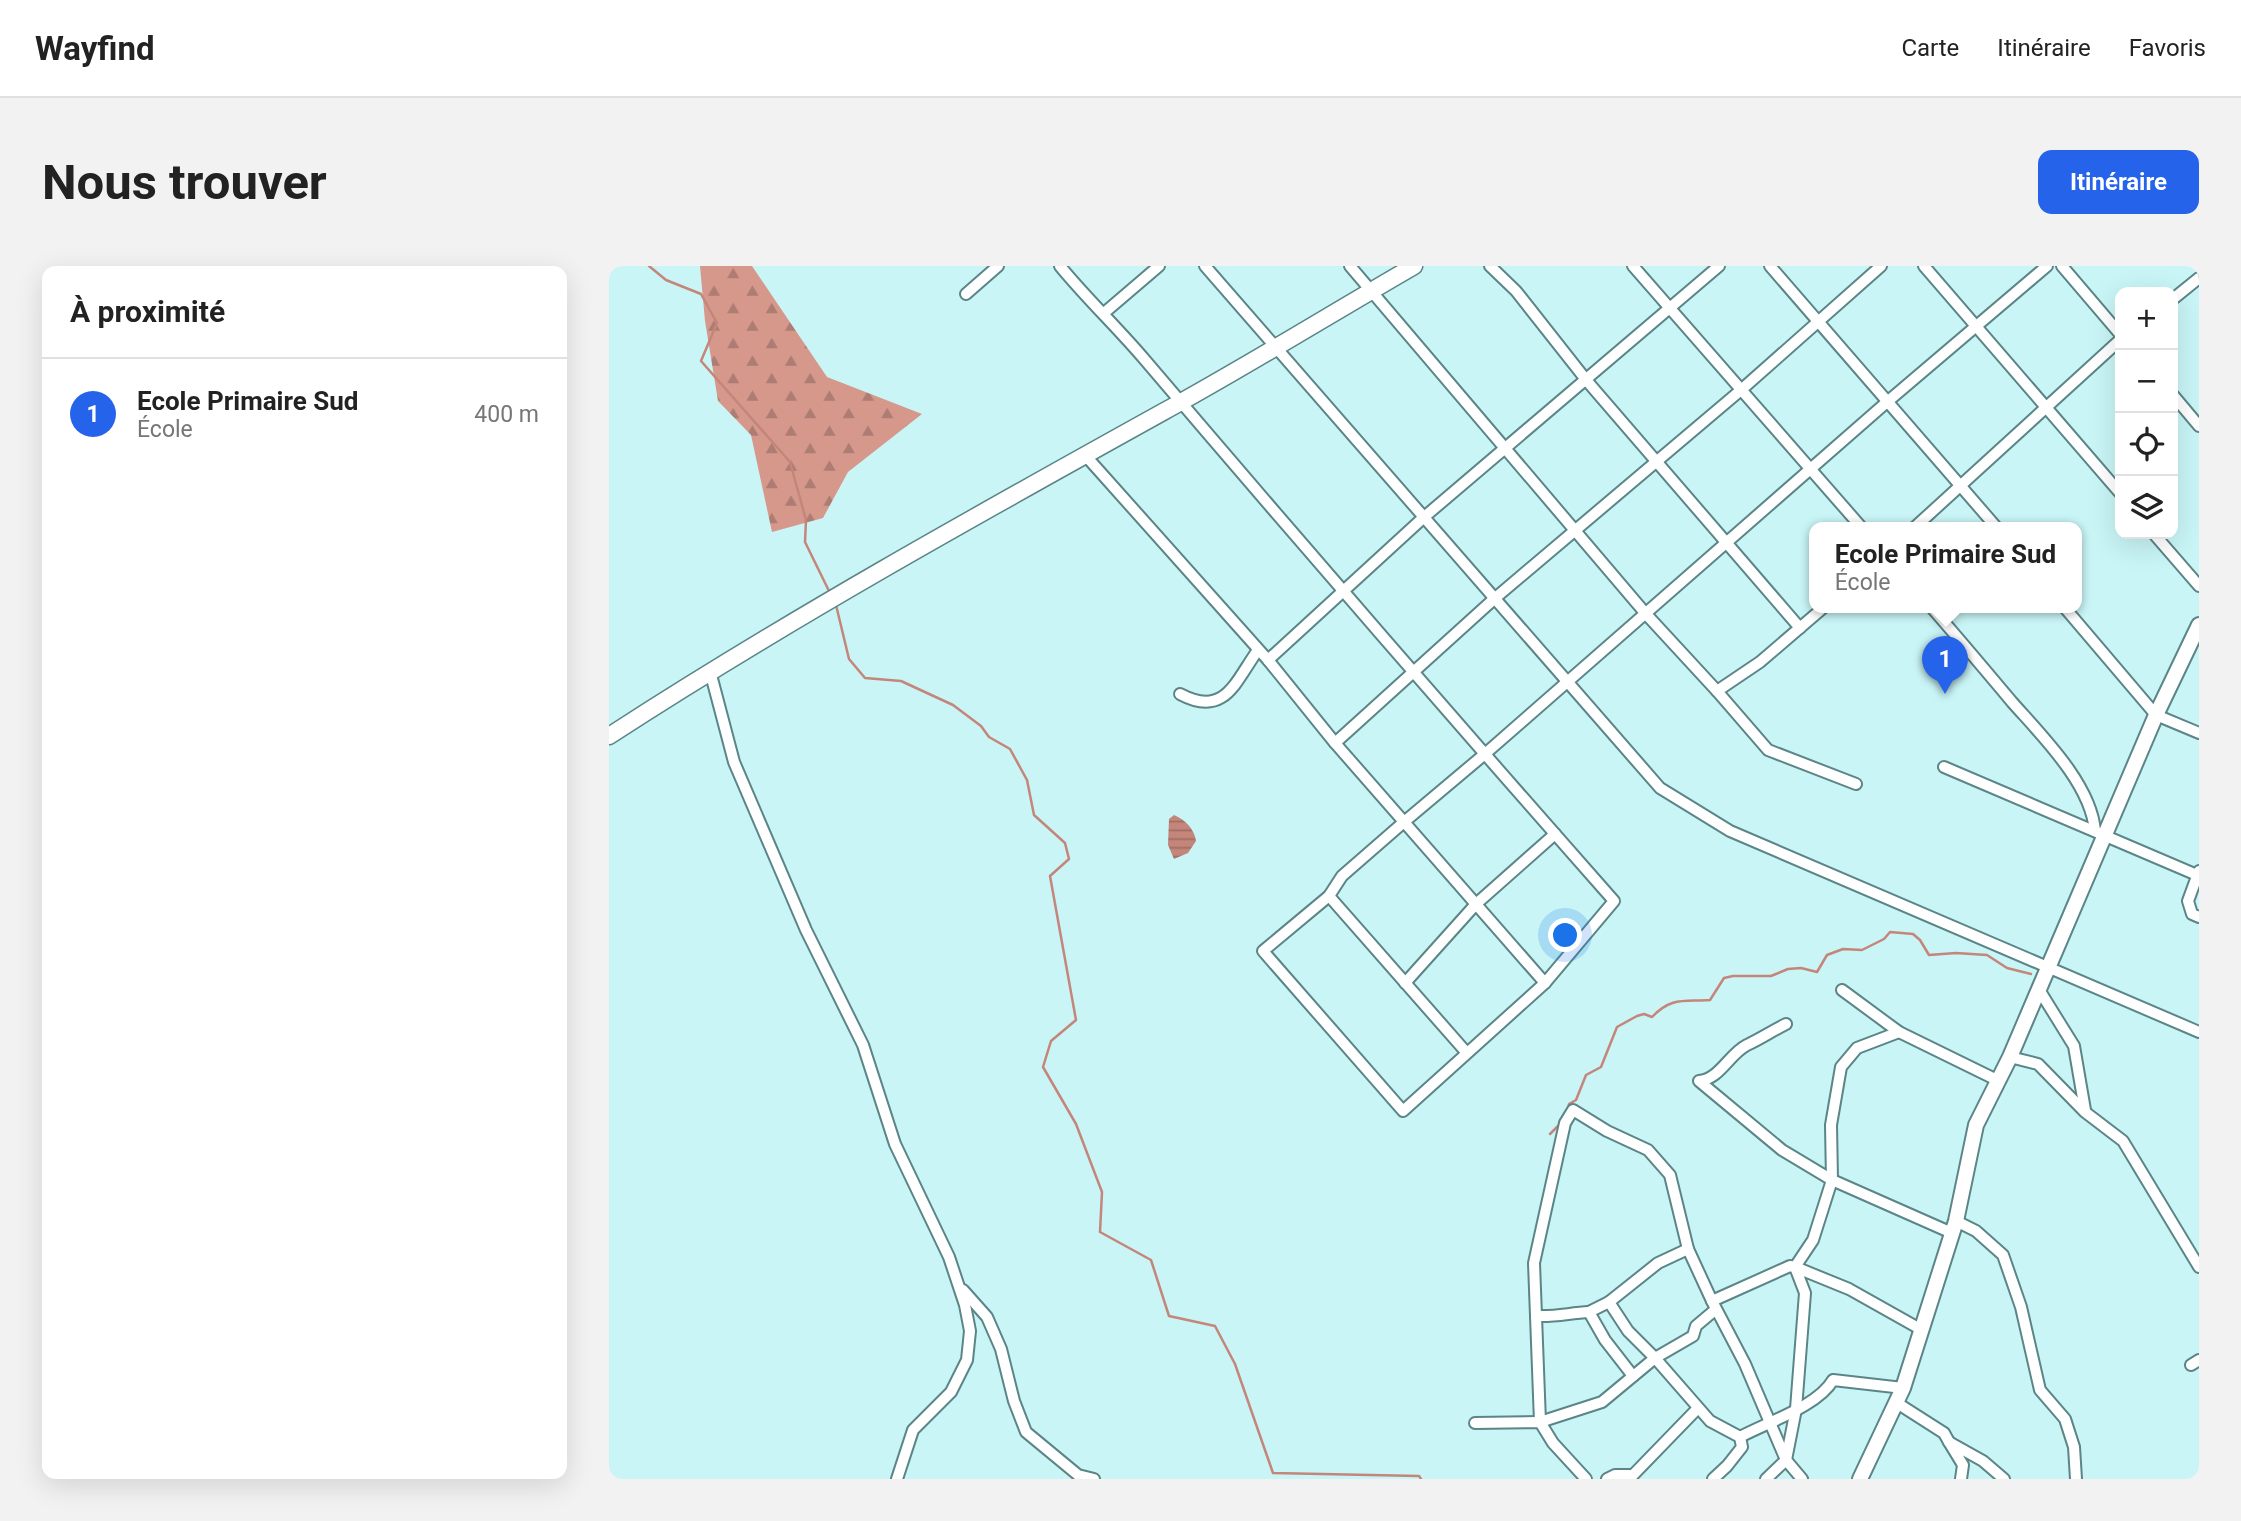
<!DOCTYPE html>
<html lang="fr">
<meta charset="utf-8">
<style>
:root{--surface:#fff;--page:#f2f2f2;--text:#222;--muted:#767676;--line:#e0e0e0;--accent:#2563eb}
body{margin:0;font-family:Roboto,sans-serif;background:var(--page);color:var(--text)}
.controls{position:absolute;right:21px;top:21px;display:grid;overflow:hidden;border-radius:14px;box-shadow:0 7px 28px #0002}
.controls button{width:63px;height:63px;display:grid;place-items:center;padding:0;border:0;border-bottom:2px solid var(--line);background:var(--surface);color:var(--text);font:35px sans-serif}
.you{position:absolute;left:957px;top:670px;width:24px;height:24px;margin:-18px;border:5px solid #fff;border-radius:50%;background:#1a73e8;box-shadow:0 0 0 10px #1a73e833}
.badge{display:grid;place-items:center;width:46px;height:46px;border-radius:50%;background:var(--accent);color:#fff;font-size:23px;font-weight:700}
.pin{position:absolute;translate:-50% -58px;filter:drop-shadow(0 2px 4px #0008)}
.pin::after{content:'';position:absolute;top:37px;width:24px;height:21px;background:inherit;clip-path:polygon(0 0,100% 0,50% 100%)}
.popup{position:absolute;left:1200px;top:256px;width:273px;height:91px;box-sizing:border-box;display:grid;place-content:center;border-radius:14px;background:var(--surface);filter:drop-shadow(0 2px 5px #0005);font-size:23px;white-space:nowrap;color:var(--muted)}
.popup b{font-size:26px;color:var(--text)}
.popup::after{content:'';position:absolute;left:50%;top:100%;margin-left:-14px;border:14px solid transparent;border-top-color:var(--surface)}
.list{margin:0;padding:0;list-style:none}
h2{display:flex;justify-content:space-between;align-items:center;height:91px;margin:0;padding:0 28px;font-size:30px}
h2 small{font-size:23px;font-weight:400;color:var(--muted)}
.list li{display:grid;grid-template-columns:46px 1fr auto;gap:21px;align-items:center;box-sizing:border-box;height:112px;padding:0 28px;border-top:2px solid var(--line)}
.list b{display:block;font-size:26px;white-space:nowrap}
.list p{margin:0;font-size:23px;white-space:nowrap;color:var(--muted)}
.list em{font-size:23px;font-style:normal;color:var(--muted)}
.icon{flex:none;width:38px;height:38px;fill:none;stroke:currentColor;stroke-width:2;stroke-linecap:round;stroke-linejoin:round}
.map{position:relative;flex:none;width:1590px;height:1213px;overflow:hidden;border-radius:14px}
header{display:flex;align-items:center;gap:42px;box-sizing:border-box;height:98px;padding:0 35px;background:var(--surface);border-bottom:2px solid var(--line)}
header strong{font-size:33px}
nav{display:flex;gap:38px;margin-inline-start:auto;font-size:24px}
.intro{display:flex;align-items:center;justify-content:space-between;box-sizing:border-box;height:168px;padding:0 42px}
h1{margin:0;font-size:49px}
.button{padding:18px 32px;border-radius:14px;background:var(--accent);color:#fff;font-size:24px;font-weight:700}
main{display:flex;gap:42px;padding:0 42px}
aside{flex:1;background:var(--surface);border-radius:14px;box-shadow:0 7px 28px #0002}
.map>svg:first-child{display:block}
.forest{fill:url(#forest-firs)}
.water{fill:url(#water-rules)}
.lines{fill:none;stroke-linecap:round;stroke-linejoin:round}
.stream{stroke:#c4867a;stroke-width:2.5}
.minor-casing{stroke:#5b8587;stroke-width:14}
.major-casing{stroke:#5b8587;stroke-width:18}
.highway-casing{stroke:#5b8587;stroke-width:19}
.minor{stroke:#fff;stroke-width:10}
.major{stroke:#fff;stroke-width:14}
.highway{stroke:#fff;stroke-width:16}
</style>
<header>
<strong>Wayfind</strong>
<nav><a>Carte</a><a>Itinéraire</a><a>Favoris</a></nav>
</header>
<div class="intro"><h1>Nous trouver</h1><a class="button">Itinéraire</a></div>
<main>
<aside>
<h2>À proximité<small></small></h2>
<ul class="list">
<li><span class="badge">1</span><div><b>Ecole Primaire Sud</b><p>École</p></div><em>400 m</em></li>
</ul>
</aside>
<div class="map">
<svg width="1590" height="1213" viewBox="0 0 1590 1213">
<defs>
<pattern id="forest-firs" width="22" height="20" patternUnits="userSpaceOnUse" patternTransform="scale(1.75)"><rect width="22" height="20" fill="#d7988c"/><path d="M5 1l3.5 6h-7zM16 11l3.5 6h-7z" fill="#ad7c72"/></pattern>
<pattern id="water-rules" width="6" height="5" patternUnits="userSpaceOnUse" patternTransform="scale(1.75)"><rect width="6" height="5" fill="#c4867a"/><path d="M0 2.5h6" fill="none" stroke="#9e6d64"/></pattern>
</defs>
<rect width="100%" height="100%" fill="#c9f5f7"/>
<path class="forest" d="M91,0H143L218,111L313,148L239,206L214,252L163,266L142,169L109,135L96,55Z"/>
<path class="water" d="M565,549C576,554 585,562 587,575L579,587L565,593L559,579L560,553Z"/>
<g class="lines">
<g class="stream">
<path d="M40,0L57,14L92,28L108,57L92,95L181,196L197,254L196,276L221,327"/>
<path d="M227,339L240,393L256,412L292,415L344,439L372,460L380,471L401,483L418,514L425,549L456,577L460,593L441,610L467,754L442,775L434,801L467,858L493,926L491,966L542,994L560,1050L606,1060L626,1098L664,1207L810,1210L812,1213"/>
<path d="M958,846L960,838L967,834L977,809L992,801L1008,761L1028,750L1035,748L1043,751C1063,730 1076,736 1101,734L1115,712L1124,710H1162L1179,703L1192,702L1208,706L1218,689L1234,683L1253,684L1275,673L1281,666L1304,668L1311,674L1320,689L1347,687L1378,689L1398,702L1422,708"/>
<path d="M941,868L951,858"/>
</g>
<g class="minor-casing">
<g id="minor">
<path d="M451,0C478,33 509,62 536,94C691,276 847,456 1005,635L936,717L794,845L654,685L720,630L733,610L795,556L877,487L1278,136L1438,0"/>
<path d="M596,0L1051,522L1121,565L1590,766"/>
<path d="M741,0L1037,348L1108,425L1159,484L1247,518"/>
<path d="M881,0L907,25L978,115L1191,362"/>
<path d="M1024,0L1253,262"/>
<path d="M1161,0L1388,262"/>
<path d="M1315,0L1511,227"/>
<path d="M1453,0L1511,68"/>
<path d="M357,28L389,0"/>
<path d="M1564,33L1590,12"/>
<path d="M495,47L550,0"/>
<path d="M1564,129L1590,160"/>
<path d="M476,189L659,394L726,477L936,717"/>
<path d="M1305,262L1511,74"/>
<path d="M1545,268L1590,320"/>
<path d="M1323,342C1350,373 1377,405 1403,436C1433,470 1482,518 1486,565"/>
<path d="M1456,342L1547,449L1590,467"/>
<path d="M659,394L814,252L1110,0"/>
<path d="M101,405L125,496L197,664L254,779L286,878L340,991L356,1039L361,1065L358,1094L342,1126L304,1164L288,1213"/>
<path d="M1108,425L1151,396L1214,342"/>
<path d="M571,428C616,452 626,416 649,384"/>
<path d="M726,477L885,333L1132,124L1272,0"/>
<path d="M1335,501L1588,609"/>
<path d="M1590,605L1579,635L1583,648L1590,651"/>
<path d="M720,630L857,786"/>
<path d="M796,717L867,638L946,568"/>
<path d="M1429,722L1465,780L1476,844"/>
<path d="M1233,724L1290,766L1388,814"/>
<path d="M1177,758C1163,765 1151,773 1138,779C1120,788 1111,813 1090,815L1173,884L1223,914L1204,974L1186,1001L1181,1000L1103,1035L1136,1098L1177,1194L1193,1213"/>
<path d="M1290,766L1248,782L1232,801L1222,859L1223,914L1343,967"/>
<path d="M1401,791L1429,798L1476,846L1514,875L1590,1001"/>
<path d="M1347,955L1367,965L1394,989L1412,1041L1431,1124L1456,1153L1465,1181L1467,1213"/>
<path d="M1079,983L1049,997L1000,1036L1019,1065L1046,1092L1101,1155L1131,1171C1159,1156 1209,1140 1224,1114L1294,1122"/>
<path d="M354,1024L378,1051L392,1083L405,1135L417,1166L469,1209L485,1213"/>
<path d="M1103,1035L1079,983L1061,909L1039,884L998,865L964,844L956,857L925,997L931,1156L993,1136L1046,1092L1084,1070L1087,1060L1106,1044"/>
<path d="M1000,1036L980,1046L996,1074L1024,1110"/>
<path d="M927,1050C948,1051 960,1047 980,1046"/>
<path d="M1582,1099L1590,1094"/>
<path d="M1288,1137L1335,1167L1340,1176"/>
<path d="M866,1157L931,1156L944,1177L977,1213"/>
<path d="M998,1213L1006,1209H1024L1089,1142"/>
<path d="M1104,1213L1118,1200L1133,1181L1131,1171"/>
<path d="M1157,1213L1177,1194L1187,1143L1196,1027L1186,1001L1240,1023L1313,1064"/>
<path d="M1352,1213L1354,1199L1340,1176L1374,1195L1395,1213"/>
</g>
</g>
<g class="major-casing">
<path id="major" d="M1251,1213L1294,1122L1347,955L1367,859L1401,791L1547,449L1590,359"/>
</g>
<g class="highway-casing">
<path id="highway" d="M0,470C185,350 379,243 572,136C651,92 727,45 805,0"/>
</g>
<use href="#minor" class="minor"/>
<use href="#major" class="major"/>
<use href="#highway" class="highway"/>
</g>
</svg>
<div class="controls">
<button>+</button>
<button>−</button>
<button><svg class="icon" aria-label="locate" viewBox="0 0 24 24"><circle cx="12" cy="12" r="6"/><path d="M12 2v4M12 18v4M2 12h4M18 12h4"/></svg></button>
<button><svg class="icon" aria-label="layers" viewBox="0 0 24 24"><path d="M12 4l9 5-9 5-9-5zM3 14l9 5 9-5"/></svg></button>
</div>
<div class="you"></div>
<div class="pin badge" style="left:1336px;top:428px">1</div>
<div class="popup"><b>Ecole Primaire Sud</b>École</div>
</div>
</main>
